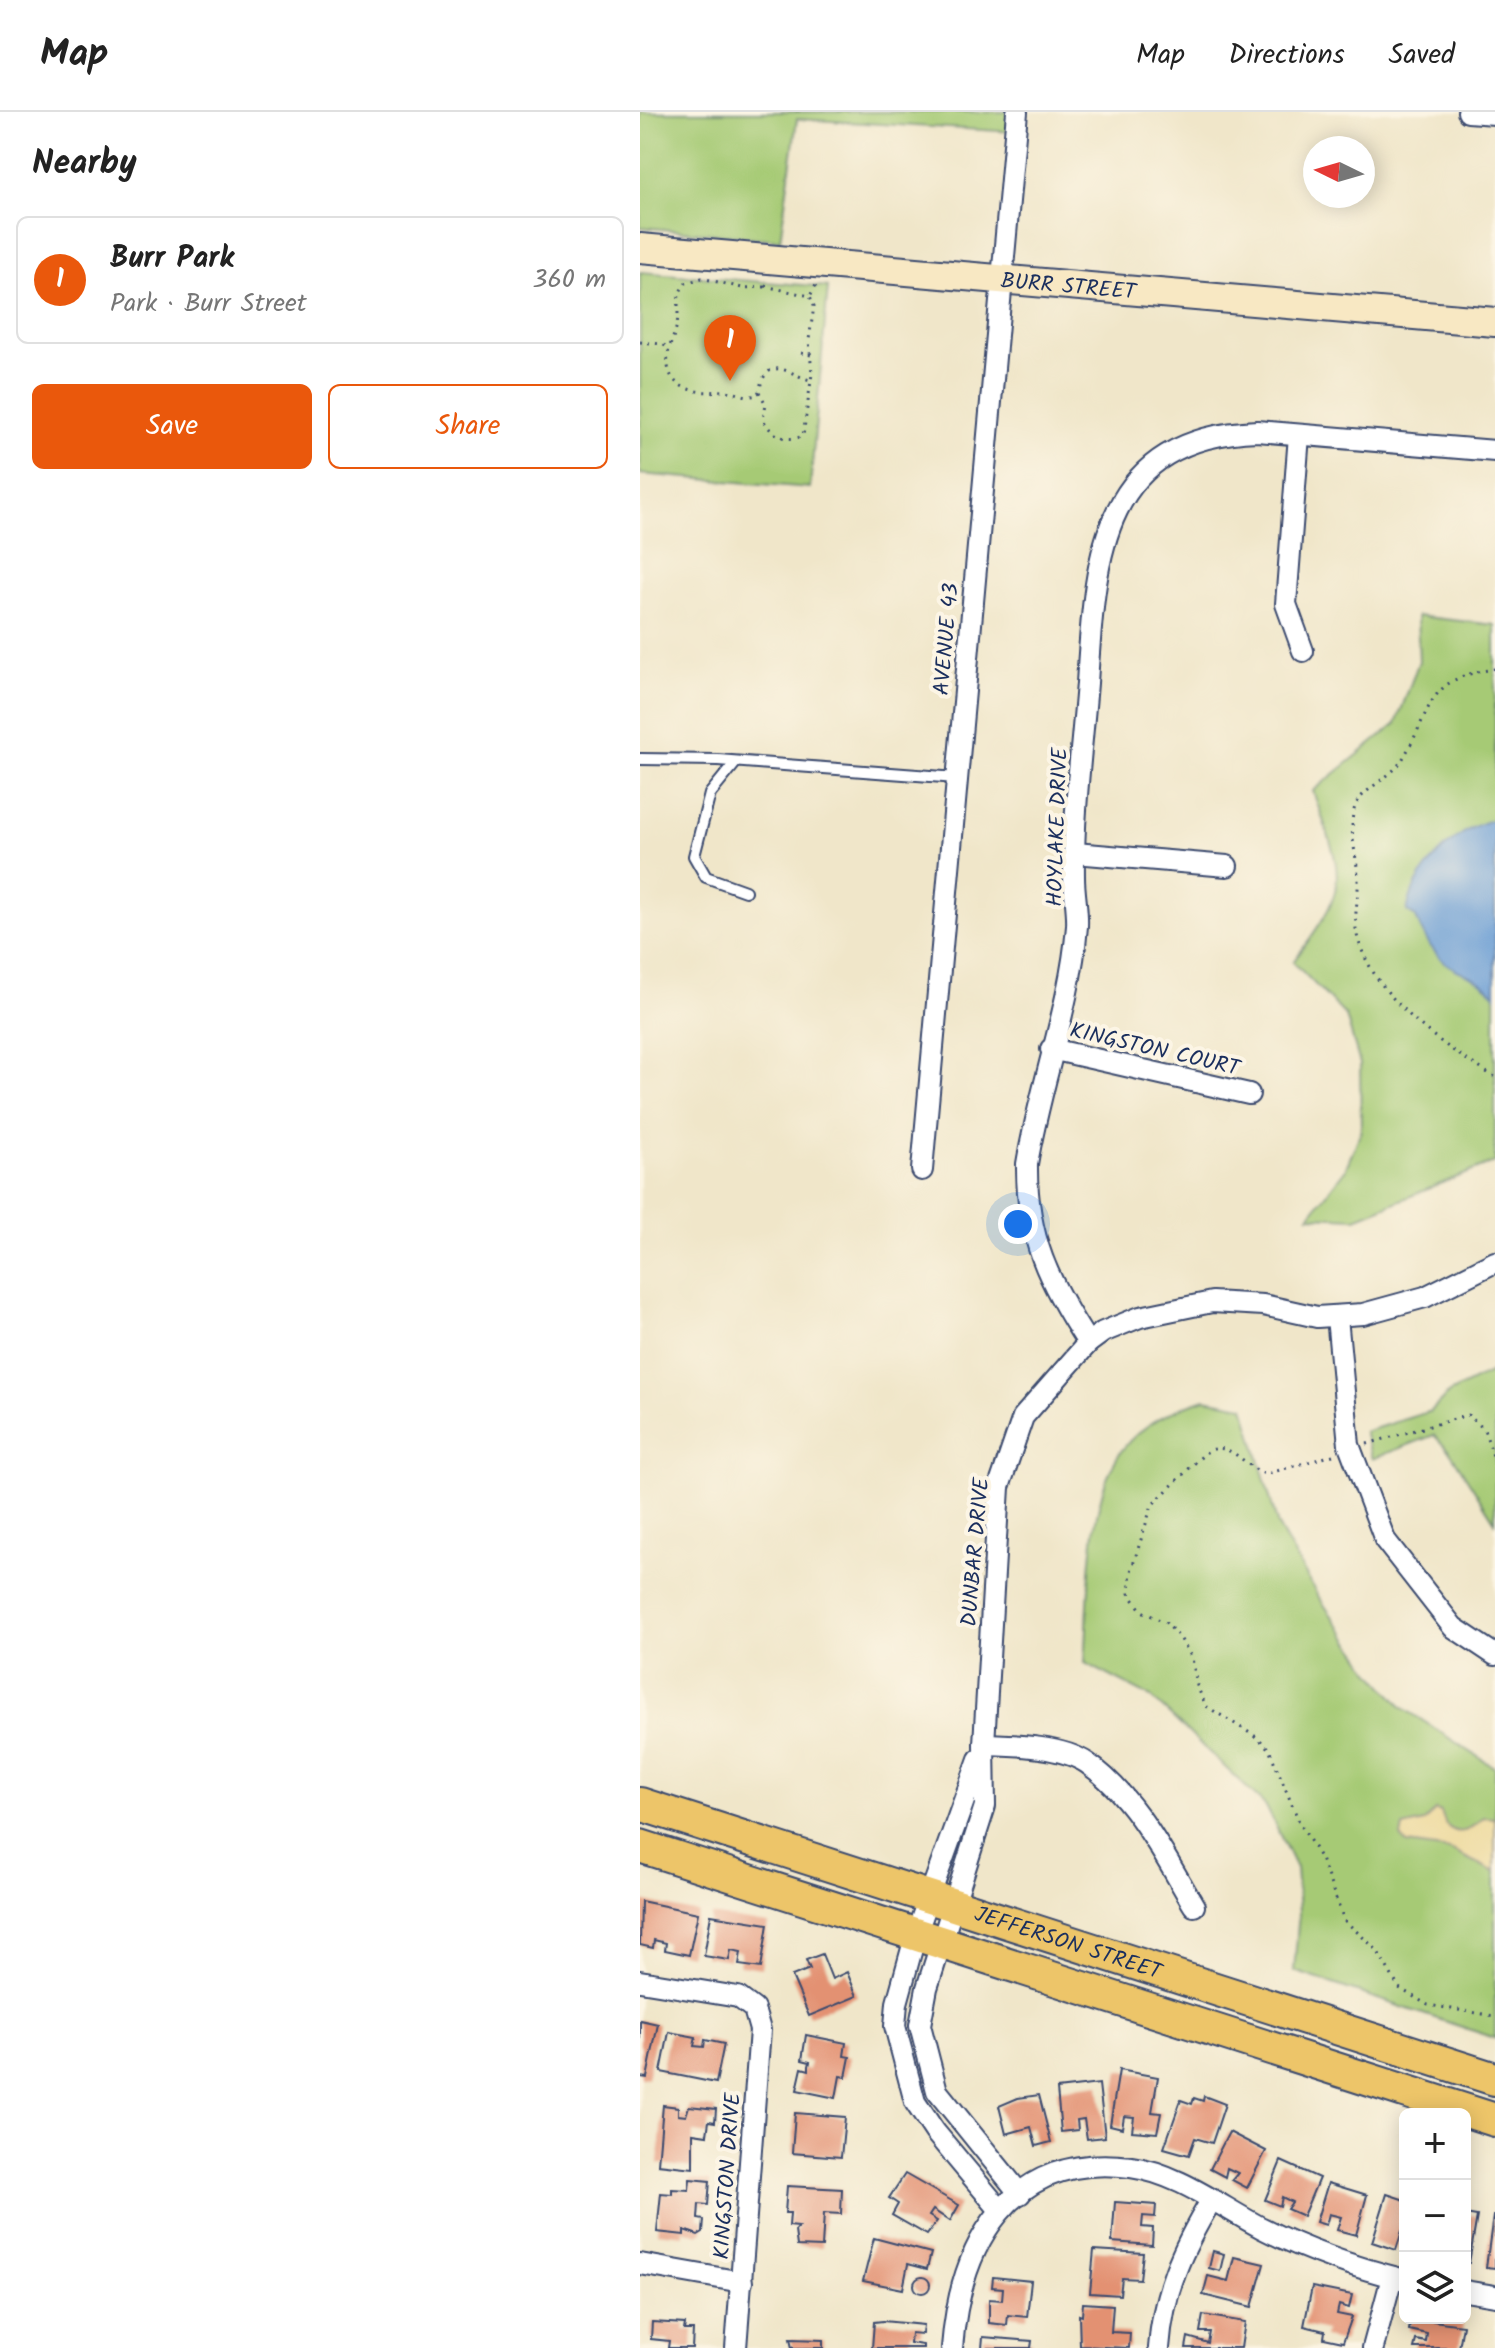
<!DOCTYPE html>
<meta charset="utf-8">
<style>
:root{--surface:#fff;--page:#f6f6f6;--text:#222;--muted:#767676;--line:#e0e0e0;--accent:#ea580c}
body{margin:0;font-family:Kalam,sans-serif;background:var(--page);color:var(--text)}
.controls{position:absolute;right:24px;bottom:24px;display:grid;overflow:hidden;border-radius:12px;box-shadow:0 4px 20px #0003}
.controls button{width:72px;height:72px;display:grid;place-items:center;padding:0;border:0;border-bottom:2px solid var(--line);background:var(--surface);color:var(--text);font:40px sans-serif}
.compass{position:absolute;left:663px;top:24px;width:72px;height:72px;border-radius:50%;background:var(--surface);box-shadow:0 4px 20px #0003;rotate:275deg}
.you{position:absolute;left:378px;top:1112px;width:28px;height:28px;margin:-20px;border:6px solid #fff;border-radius:50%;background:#1a73e8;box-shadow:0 0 0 12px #1a73e833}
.badge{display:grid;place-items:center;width:52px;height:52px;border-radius:50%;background:var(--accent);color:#fff;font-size:26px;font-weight:700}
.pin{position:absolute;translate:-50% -66px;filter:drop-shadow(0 2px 4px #0008)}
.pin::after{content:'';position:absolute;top:42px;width:28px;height:24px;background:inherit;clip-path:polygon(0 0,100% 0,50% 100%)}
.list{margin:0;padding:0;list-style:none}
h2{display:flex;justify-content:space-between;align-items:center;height:104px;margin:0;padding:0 32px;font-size:34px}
h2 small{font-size:26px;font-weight:400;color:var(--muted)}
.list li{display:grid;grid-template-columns:52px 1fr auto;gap:24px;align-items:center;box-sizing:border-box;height:128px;margin:0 16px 16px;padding:0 16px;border:2px solid var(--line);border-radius:12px}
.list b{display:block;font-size:30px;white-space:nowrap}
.list p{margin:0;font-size:26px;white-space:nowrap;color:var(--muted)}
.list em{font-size:26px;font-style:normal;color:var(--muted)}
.actions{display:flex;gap:16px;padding:24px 32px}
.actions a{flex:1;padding:18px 0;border:2px solid var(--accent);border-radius:12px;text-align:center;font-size:28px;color:var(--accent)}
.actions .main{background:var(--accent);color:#fff}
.icon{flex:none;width:44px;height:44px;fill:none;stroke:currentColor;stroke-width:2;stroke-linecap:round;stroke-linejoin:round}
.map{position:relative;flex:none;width:855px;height:2236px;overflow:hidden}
header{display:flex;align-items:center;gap:48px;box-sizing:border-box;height:112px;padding:0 40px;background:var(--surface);border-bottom:2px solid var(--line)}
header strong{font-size:38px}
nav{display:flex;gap:44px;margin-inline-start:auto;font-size:28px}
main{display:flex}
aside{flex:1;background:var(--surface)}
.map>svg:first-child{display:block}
.green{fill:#a6ca74;stroke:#607c69;stroke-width:2}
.sand{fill:#eeda9e;stroke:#84847e;stroke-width:2}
.water{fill:#699cd4;stroke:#426699;stroke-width:2}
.building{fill:#e39172}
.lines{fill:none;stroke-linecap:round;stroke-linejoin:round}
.lane-casing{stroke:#3b4a6e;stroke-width:14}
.street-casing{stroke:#3b4a6e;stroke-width:24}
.secondary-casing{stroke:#3b4a6e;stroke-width:32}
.primary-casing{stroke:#3b4a6e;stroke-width:36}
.path{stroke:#3b4a6e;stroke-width:3;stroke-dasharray:2 6;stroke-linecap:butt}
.lane{stroke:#fff;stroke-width:10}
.street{stroke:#fff;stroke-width:20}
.secondary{stroke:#f8e8c3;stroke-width:28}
.primary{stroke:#edc569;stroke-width:32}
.labels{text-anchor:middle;stroke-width:8;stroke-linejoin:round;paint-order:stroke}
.street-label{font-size:22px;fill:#1b2f5e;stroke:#fcf5e5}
</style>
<header>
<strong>Map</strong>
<nav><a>Map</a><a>Directions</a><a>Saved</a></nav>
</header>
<main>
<aside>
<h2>Nearby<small></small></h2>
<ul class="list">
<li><span class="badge">1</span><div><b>Burr Park</b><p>Park · Burr Street</p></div><em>360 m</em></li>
</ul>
<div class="actions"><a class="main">Save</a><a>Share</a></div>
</aside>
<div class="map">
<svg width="855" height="2236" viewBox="0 0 855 2236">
<rect width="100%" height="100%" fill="#fcf5e5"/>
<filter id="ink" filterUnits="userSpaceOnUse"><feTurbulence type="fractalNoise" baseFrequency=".0125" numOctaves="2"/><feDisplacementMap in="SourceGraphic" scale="16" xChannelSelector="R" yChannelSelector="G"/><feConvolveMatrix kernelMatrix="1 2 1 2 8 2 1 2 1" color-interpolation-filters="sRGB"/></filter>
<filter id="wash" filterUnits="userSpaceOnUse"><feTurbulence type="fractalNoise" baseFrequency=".006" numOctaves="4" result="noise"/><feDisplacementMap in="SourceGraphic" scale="32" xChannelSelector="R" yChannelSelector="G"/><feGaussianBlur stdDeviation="1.8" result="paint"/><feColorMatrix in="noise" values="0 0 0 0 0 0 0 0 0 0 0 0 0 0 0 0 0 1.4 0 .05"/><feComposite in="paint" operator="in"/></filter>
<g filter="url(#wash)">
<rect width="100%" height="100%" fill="#f0e6c9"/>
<g class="green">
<path d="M0,0H377L375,20L157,7L140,128L0,115Z"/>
<path d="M0,160L188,175L170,376L0,362Z"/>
<path d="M777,504L855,513V1050L716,1106L669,1104L705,1058L721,1020L720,952L706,904L653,850C712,771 704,769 673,679L756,612L779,549Z"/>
<path d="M855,1258V1410L811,1341L794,1323L732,1347L724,1320L791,1299L809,1281Z"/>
<path d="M565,1287L604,1294L638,1414L678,1484L729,1557L762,1595L855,1656V1926L654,1859L659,1800L656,1756L626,1694L511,1585L445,1551C450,1490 445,1389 482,1338C502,1311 535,1297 565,1287Z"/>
</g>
<path class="sand" d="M795,1698L801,1700L806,1713C821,1727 831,1716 844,1705L855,1706V1760L810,1738L767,1732L761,1725L763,1715L784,1710Z"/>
<path class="water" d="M855,707V883C837,861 818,863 802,848C791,837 781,820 776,805L767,800C773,760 815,717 855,707Z"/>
<g id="blocks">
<g class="building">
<path d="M1,1789L58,1801L49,1843L25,1838L26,1831L14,1828L13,1836L0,1833Z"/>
<path d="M71,1803L128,1812L121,1856L99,1853L101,1840L91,1838L89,1848L64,1844Z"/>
<path d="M182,1842L192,1867L207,1860L217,1884L169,1904L152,1864L170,1857L166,1848Z"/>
<path d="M0,1908L18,1912L7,1966L0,1965Z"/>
<path d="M29,1920L56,1925L54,1934L64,1935L65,1928L84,1932L76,1971L21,1960Z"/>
<path d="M166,1923L206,1931L204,1944L210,1945L206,1965L200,1964L196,1986L157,1978L162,1956L169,1958V1954L170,1950L162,1948Z"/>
<path d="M479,1958L518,1965L512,2000L521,2001L517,2021L492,2019L494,2005L484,2004L482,2016L470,2013Z"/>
<path d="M459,1972L465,2025L447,2027L444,2007L437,2008L438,2018L421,2020L417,1977Z"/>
<path d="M399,1983L411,2030L396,2034L391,2015L366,2022L359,1994L378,1986Z"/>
<path d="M564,1984L585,1992L572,2031L555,2026L549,2043L524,2036L541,1988L552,1992L554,1986L563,1989Z"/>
<path d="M23,1993L38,1995V2003L46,2004L49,1994L76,1997L75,2010L69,2009L67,2023L53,2021V2056L18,2052Z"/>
<path d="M155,2001L205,2005L201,2045L152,2041Z"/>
<path d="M589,2020L626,2039L607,2076L592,2068L598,2061L587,2056L585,2065L570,2057Z"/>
<path d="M641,2049L679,2066L663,2104L647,2097L652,2090L642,2085L640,2094L625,2088Z"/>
<path d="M265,2062L319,2093L310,2109L293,2098L289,2104L297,2109L287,2123L252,2103L258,2092L249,2086Z"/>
<path d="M50,2067L70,2069L68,2093L59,2092L58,2107L64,2108L63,2120L58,2123L44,2118V2123L17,2120L21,2081L32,2082V2077L49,2078Z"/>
<path d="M688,2071L727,2083L716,2123L697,2118L701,2105L689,2102L686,2113L676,2110Z"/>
<path d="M147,2074L202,2077L201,2102L184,2101L182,2135L157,2134L155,2119L159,2115L149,2114L150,2101H145Z"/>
<path d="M747,2082L765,2088V2120L762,2119L756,2138L732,2130Z"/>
<path d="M475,2090L516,2093L515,2105L503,2104L502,2115L513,2116L512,2133L472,2130Z"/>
<path d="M825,2102L837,2104L829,2151H825Z"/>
<path d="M853,2104H855V2156L846,2155Z"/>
<path d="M234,2126L291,2141L287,2157L268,2152L263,2177L223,2169Z"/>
<path d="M454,2138L503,2141L500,2167L482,2166L480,2183L450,2181Z"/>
<path d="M573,2139L584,2142L580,2159L569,2156Z"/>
<path d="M594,2145L624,2152L612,2195L563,2183L568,2164L588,2169Z"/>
<circle cx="282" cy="2173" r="8"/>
<path d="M353,2165L391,2169L387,2205L368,2203L367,2213L349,2211V2187L362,2188L363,2176L352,2175Z"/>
<path d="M672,2175L712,2183L709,2196L699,2193L697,2202L712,2205L703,2230L684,2226L685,2219L664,2214Z"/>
<path d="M443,2191L473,2193L471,2220L490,2221L489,2236L440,2234L439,2203L442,2204Z"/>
<path d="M563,2203L605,2210L601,2236H546L548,2225L568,2231L570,2220H560Z"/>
<path d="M771,2206L823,2213L819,2236H774L776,2228L786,2230L787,2222L769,2218Z"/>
<path d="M243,2209L283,2213L282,2222L271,2221L270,2231L283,2233V2236H232L234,2210Z"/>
<path d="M12,2210L45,2212L44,2218H53L52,2236H28L29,2229L11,2227Z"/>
<path d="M343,2225L392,2229L391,2236H342Z"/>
<path d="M150,2227L183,2228V2236H152Z"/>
</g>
</g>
</g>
<g filter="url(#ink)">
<use href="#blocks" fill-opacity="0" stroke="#3b4a6e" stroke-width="2"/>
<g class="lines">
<g class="lane-casing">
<g id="lane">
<path d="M0,647L78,648L317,666"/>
<path d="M96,650L70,682L54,744L66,765L105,779"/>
</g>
</g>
<g class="street-casing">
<g id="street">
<path d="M828,0L855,2"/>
<path d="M659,323L646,492L663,539"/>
<path d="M435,741L587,754"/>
<path d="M411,937L609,982"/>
<path d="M282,1058L377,0"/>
<path d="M697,1205L709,1333L745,1428L813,1515L855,1543"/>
<path d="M448,1231C409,1171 386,1125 387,1052C400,973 431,892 437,814C438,798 434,782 434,765C433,701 442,635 447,571C455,448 459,326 617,319L855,339"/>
<path d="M344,1632C374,1633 422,1634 447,1651C495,1684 525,1745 554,1794"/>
<path d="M339,1647L276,1822L257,1891L255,1914L275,1990L295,2020L360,2098"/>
<path d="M0,1869L98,1885L114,1897L120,1918L96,2236"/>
<path d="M380,2082L297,1979L280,1913L287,1876L345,1694L344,1632L359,1375L383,1305L448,1231L463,1220L500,1205L572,1190L623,1193L677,1205L723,1202L785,1185L855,1150"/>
<path d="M0,2152L102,2170"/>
<path d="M825,2179L855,2184"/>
<path d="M312,2236C320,2132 370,2039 491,2055C538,2061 581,2095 622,2116C667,2139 717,2156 765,2168"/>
<path d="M519,2236C523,2179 542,2137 571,2089"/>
<path d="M733,2236L752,2165"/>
</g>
</g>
<g class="secondary-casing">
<g id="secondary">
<path id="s1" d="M0,136L855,210"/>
</g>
</g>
<g class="primary-casing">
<g id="primary">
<path id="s2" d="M0,1692L855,1967"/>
<path d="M0,1734L855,2008"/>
</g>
</g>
<g class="path">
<path d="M125,174L170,184L176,173"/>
<path d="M125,175L102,176L62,166L46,171C34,184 40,196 37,212C35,223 29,233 28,243C24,277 55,282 80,279C93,277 103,287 117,283C121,277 120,271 124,265C136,246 156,266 171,268"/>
<path d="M0,230L22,232L30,237"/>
<path d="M161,241L171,243"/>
<path d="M119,280L126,292L123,307C131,323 146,331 163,324L172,262L169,228L174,194L170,184"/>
<path d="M855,557C784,566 794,596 762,648C750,667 721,677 715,695C707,716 718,746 718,768C719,786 713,805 717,823C732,884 804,936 855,965"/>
<path d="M727,1332L828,1303L844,1317L855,1350"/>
<path d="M693,1343L626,1362C604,1356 590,1325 565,1341L512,1393L491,1459L489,1481L502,1499L526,1511L540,1526L552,1546L557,1574L566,1594L618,1626L629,1637L660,1712L681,1747L704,1808L737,1838L759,1876L788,1893L855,1904"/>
</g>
<use href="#lane" class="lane"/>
<use href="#street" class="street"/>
<use href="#secondary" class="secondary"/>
<use href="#primary" class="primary"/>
</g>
</g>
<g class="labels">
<g class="street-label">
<text dy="8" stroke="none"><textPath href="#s1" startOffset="430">BURR STREET</textPath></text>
<text transform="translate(305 527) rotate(-85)" y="8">AVENUE 43</text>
<text transform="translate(416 715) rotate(-88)" y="8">HOYLAKE DRIVE</text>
<text transform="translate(515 936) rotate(13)" y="8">KINGSTON COURT</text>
<text transform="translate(334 1440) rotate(-85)" y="8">DUNBAR DRIVE</text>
<text dy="8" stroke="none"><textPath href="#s2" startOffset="450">JEFFERSON STREET</textPath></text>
<text transform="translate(86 2064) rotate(-86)" y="8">KINGSTON DRIVE</text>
</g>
</g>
</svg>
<div class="controls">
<button>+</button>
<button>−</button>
<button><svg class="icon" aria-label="layers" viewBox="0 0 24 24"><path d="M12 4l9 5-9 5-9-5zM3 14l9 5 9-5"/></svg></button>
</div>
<svg class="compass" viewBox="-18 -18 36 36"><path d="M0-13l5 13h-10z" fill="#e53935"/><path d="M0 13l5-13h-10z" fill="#767676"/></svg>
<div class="you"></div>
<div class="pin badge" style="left:90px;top:269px">1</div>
</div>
</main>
